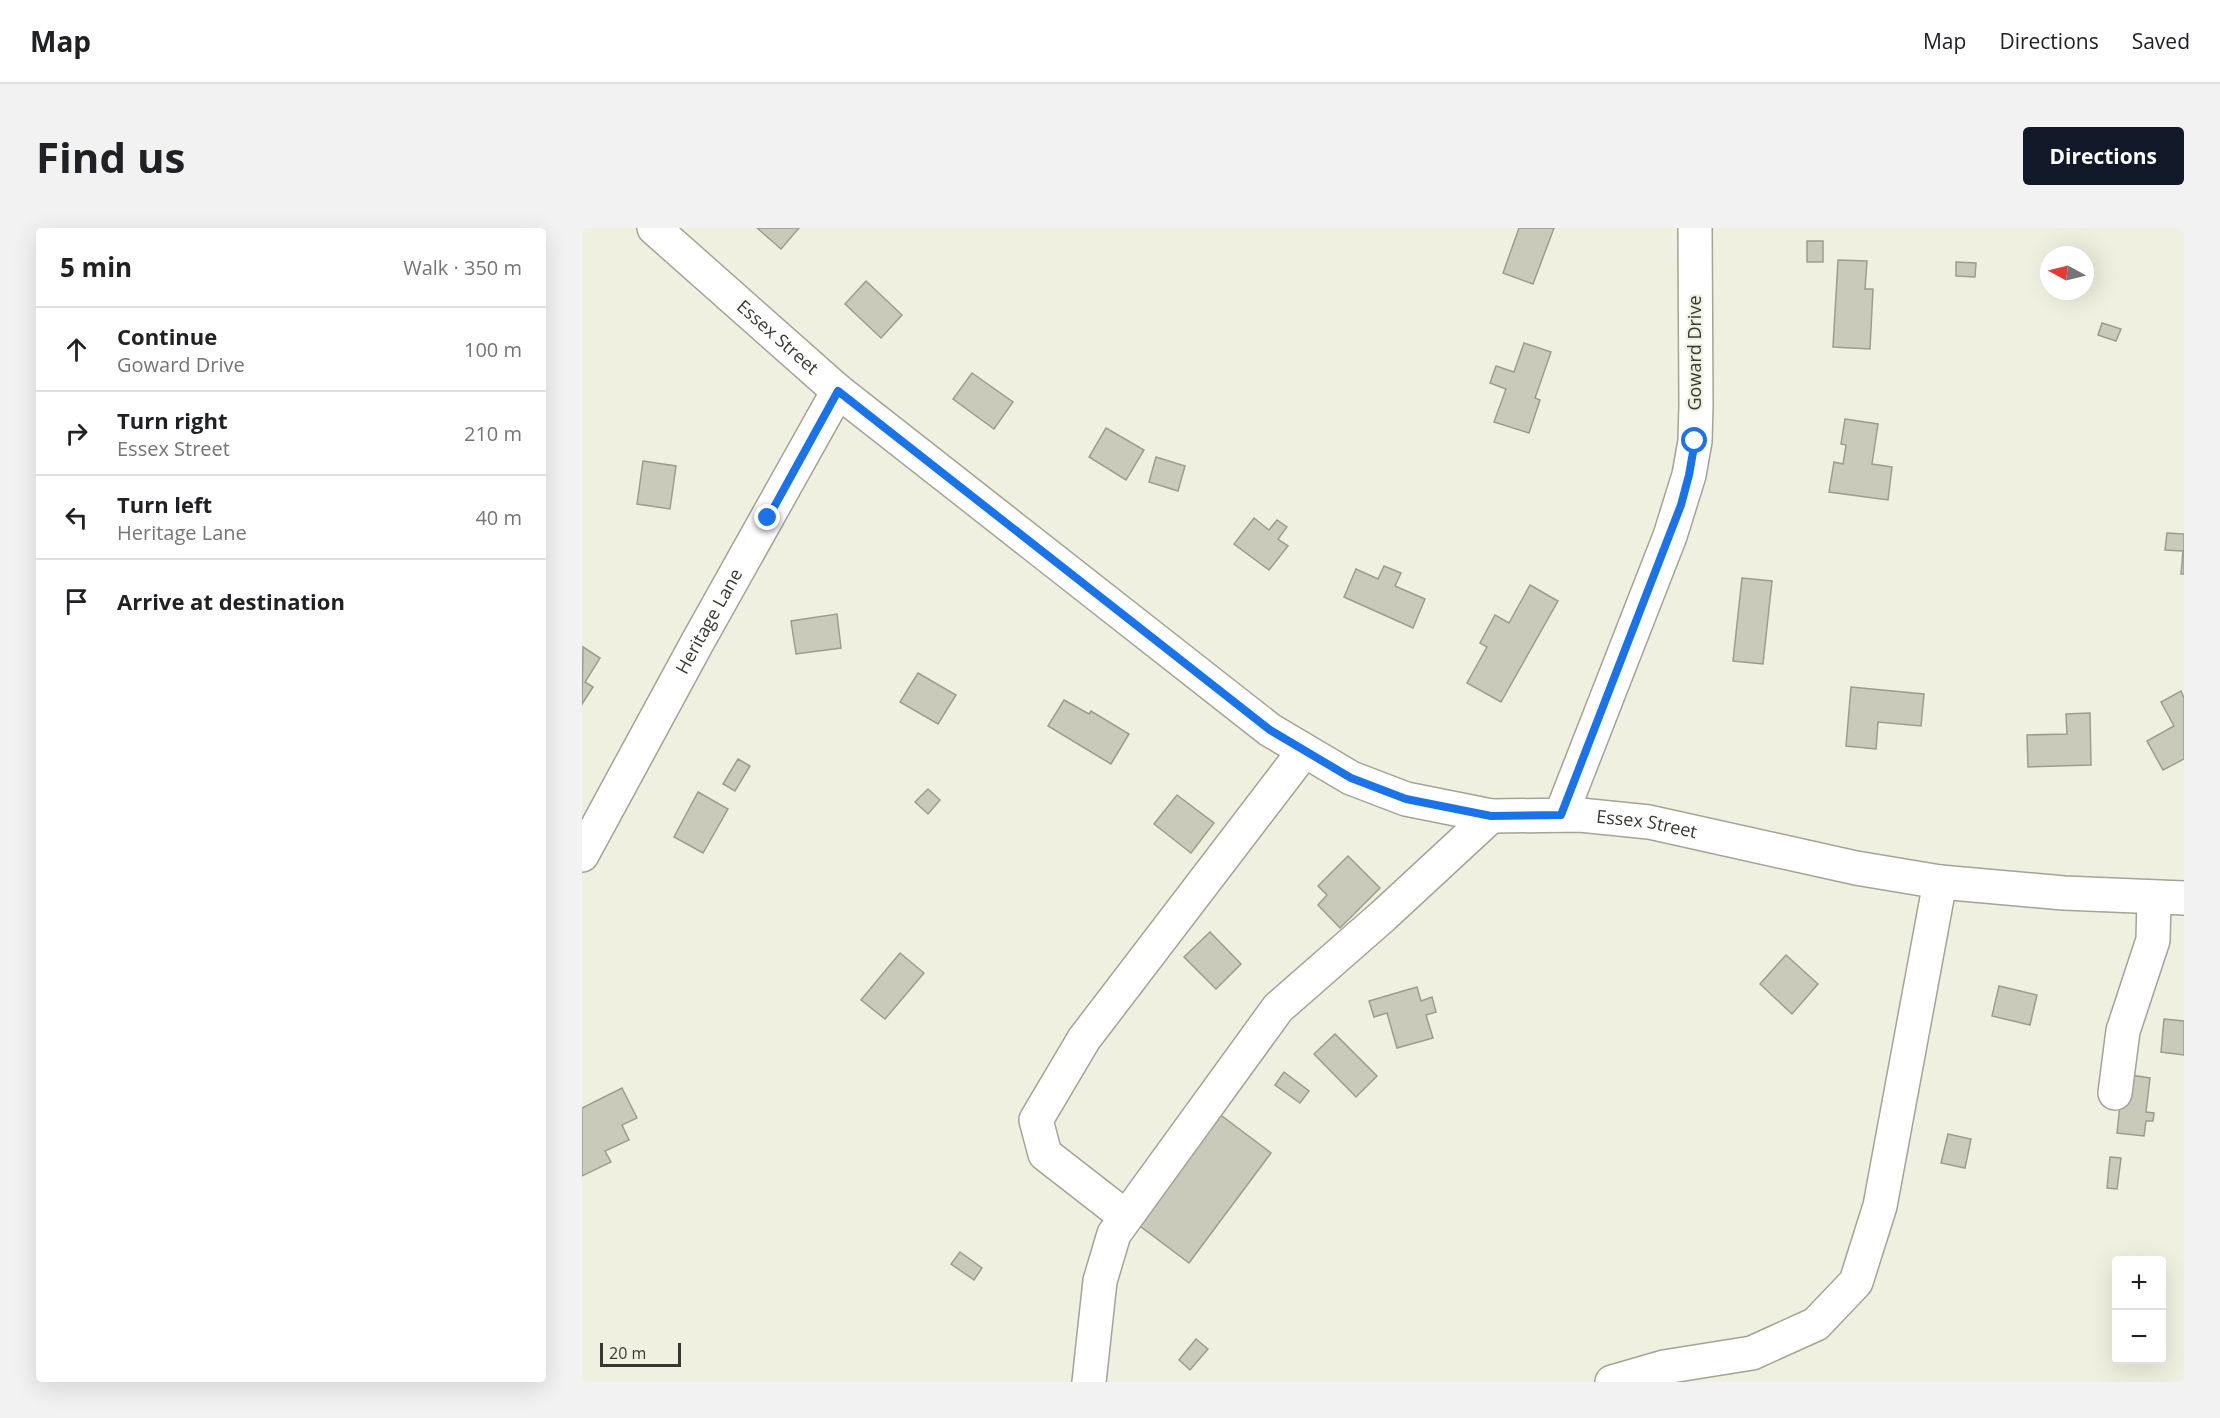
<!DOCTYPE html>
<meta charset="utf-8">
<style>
:root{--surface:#fff;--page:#f2f2f2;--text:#202124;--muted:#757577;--line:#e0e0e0;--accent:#111827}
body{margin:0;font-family:"Open Sans",sans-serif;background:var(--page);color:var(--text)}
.controls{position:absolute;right:18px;bottom:18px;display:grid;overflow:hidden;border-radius:6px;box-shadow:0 6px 24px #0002}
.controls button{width:54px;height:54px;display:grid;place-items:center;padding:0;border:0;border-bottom:2px solid var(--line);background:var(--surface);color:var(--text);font:30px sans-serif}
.compass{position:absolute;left:1458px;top:18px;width:54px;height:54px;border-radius:50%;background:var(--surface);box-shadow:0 6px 24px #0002;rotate:277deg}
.scale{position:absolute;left:18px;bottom:15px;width:81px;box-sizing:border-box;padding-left:6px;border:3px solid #383832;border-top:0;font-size:16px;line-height:21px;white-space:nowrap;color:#383832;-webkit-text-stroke:4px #f0f0e0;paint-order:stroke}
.stop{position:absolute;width:18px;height:18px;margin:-14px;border:4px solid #1a73e8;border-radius:50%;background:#fff}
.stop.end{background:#1a73e8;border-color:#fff;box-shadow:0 2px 6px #0008}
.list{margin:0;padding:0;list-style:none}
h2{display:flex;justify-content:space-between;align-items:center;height:78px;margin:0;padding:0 24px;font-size:26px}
h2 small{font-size:20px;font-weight:400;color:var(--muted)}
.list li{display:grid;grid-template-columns:39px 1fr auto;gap:18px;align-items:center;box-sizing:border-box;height:84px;padding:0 24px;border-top:2px solid var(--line)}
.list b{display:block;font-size:22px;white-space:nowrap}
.list p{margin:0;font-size:20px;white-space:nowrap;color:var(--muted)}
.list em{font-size:20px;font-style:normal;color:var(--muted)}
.icon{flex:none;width:33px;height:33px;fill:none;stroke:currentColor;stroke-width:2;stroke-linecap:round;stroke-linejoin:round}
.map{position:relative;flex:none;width:1602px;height:1154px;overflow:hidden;border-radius:6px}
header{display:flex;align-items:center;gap:36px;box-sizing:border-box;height:84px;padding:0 30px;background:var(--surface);border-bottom:2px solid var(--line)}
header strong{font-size:28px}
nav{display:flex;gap:33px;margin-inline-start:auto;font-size:21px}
.intro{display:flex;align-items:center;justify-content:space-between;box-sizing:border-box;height:144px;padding:0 36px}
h1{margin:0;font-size:42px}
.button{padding:15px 27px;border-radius:6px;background:var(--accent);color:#fff;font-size:21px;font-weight:700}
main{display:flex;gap:36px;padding:0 36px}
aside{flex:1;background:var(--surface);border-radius:6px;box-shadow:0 6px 24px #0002}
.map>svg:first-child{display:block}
.building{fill:#cacaba;stroke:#9d9d8e;stroke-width:1.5}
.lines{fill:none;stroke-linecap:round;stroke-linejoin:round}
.minor-casing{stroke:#a4a395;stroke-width:36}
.minor{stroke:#fff;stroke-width:33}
.route{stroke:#1a73e8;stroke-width:8}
.labels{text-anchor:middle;stroke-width:4.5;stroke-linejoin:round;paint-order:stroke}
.street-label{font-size:18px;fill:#383832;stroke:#f0f0e0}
</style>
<header>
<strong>Map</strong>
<nav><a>Map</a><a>Directions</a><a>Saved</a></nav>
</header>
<div class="intro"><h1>Find us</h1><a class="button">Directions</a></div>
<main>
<aside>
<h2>5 min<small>Walk · 350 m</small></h2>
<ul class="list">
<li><svg class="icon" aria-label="ahead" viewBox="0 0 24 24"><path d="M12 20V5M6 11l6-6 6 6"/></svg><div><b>Continue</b><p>Goward Drive</p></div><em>100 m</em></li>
<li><svg class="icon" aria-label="right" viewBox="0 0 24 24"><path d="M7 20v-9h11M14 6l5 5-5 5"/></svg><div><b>Turn right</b><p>Essex Street</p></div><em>210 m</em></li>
<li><svg class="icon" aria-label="left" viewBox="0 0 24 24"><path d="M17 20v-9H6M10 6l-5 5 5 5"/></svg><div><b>Turn left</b><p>Heritage Lane</p></div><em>40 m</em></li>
<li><svg class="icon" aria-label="arrive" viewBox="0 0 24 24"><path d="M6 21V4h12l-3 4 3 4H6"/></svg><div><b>Arrive at destination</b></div></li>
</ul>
</aside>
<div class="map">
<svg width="1602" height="1154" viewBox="0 0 1602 1154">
<rect width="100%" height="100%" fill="#f0f0e0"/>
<g class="building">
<path d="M175,0H217L199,21Z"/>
<path d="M937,0H972L951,56L921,45Z"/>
<rect x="1225" y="13" width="16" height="21"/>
<path d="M1256,32L1285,33L1283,61H1291L1288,121L1251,119Z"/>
<path d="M1374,34L1394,35L1393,49L1374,48Z"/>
<path d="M284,53L320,87L299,110L263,76Z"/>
<path d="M1520,95L1539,101L1534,113L1516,107Z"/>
<path d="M942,115L969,124L953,170L958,172L947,205L912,194L924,161L908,155L914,138L932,144Z"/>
<path d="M390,145L431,174L412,201L371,171Z"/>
<path d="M1263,191L1296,196L1290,236L1310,239L1306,272L1247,264L1252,234L1261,236L1264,217L1259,216Z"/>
<path d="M524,200L562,222L544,252L507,229Z"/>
<path d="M574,229L603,238L596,263L567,254Z"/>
<path d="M61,233L94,238L88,281L55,276Z"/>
<path d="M672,290L687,302L695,292L705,299L696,311L706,318L687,342L652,316Z"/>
<path d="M1585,305L1602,306V346H1599L1601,323L1583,322Z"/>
<path d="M802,338L819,345L813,358L843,371L831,400L762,369L774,341L796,351Z"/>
<path d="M1160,350L1190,353L1181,436L1151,433Z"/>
<path d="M948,357L976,373L919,474L885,455L905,419L898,415L913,387L927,395Z"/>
<path d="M255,386L259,420L214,426L209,393Z"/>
<path d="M1,419L18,430L3,454L11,459L0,476Z"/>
<path d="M336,445L374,467L356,496L318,474Z"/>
<path d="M1269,459L1342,466L1339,498L1296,494L1294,521L1264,518Z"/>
<path d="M1599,463L1602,470V531L1581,542L1565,513L1592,498L1579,474Z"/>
<path d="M482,472L507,486L509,483L547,506L529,536L466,498Z"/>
<path d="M1508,485L1509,537L1446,539L1445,507L1485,506L1484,486Z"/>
<path d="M156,531L168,538L153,563L141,556Z"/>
<path d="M346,561L358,572L346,586L333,574Z"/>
<path d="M116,564L146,581L121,625L92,609Z"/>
<path d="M595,567L632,595L609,625L572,596Z"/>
<path d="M766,628L798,660L758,700L736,677L745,667L736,658Z"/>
<path d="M628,704L659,736L634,761L602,729Z"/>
<path d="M318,725L342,745L303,791L279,772Z"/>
<path d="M1204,727L1236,756L1210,786L1178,756Z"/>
<path d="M1417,758L1455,767L1448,797L1410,788Z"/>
<path d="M835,759L839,773L850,769L854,784L844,787L851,810L815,820L805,785L792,789L787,773Z"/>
<path d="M1582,791L1602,793V827L1579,824Z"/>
<path d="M753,806L795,848L774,869L732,826Z"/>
<path d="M702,844L727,863L718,875L693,857Z"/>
<path d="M1548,847L1568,850L1564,884L1572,885L1571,893H1564L1562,908L1535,905L1538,877H1544Z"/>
<path d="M40,860L55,890L40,897L47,912L23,923L29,934L0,948V880Z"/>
<path d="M636,885L689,925L607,1035L554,995Z"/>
<path d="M1366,906L1389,911L1383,940L1359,935Z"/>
<path d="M1528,929L1539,930L1535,961L1525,960Z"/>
<path d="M378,1024L400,1040L392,1052L369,1036Z"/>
<path d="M614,1111L626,1121L608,1142L597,1132Z"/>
</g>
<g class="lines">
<g class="minor-casing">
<g id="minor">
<path id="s1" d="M72,0L256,163L688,502L769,550L824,571L909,588L998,587L1067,594L1274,640L1358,654L1482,665L1602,670"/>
<path d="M979,587L1088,308L1107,247L1113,213L1114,177L1113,0"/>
<path id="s2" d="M0,627L115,415L256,163"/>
<path d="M1533,865L1541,803L1571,712L1572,670"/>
<path d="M544,989L463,926L454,892L502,811L722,523"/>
<path d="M507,1154L518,1053L532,1006L696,780L801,688L909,588"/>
<path d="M1030,1154L1082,1139L1170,1125L1234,1096L1274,1054L1298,978L1358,654"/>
</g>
</g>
<use href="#minor" class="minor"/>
</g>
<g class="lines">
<path class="route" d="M186,290L256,163L688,502L769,550L824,571L909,588L979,587L1099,277L1107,247L1113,213"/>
</g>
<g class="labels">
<g class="street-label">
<text dy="6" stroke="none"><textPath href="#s1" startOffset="165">Essex Street</textPath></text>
<text transform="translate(1113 125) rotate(-90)" y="6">Goward Drive</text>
<text dy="6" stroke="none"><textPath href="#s2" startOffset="266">Heritage Lane</textPath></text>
<text dy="6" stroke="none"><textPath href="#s1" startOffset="1191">Essex Street</textPath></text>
</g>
</g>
</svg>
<div class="controls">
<button>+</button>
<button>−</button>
</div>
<svg class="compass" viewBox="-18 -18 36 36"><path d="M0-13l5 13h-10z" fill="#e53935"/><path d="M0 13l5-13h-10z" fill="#757577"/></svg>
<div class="scale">20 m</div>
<div class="stop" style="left:1113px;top:213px"></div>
<div class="stop end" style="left:186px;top:290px"></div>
</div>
</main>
